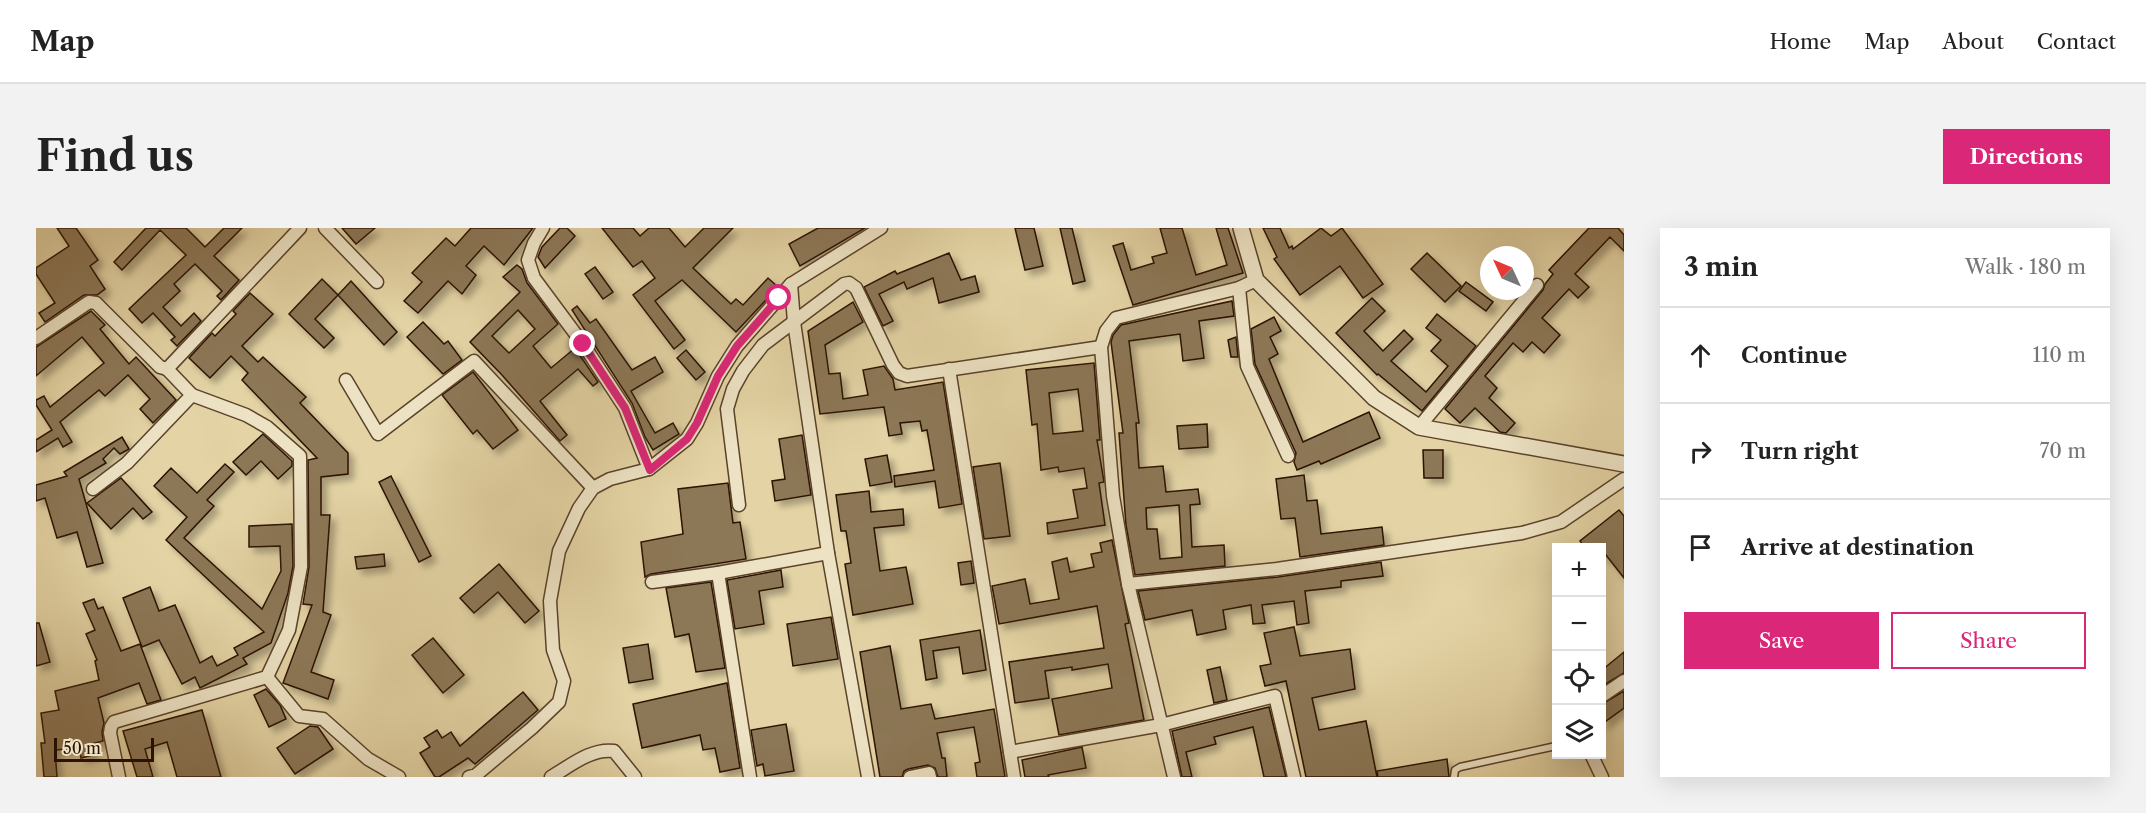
<!DOCTYPE html>
<meta charset="utf-8">
<style>
:root{--surface:#fff;--page:#f2f2f2;--text:#222;--muted:#767676;--line:#e0e0e0;--accent:#db2777}
body{margin:0;font-family:"Libre Caslon Text",serif;background:var(--page);color:var(--text)}
.controls{position:absolute;right:18px;bottom:18px;display:grid;overflow:hidden;border-radius:0px;box-shadow:0 6px 24px #0002}
.controls button{width:54px;height:54px;display:grid;place-items:center;padding:0;border:0;border-bottom:2px solid var(--line);background:var(--surface);color:var(--text);font:30px sans-serif}
.compass{position:absolute;left:1444px;top:18px;width:54px;height:54px;border-radius:50%;background:var(--surface);box-shadow:0 6px 24px #0002;rotate:314deg}
.scale{position:absolute;left:18px;bottom:15px;width:100px;box-sizing:border-box;padding-left:6px;border:3px solid #2c1202;border-top:0;font-size:16px;line-height:21px;white-space:nowrap;color:#2c1202;-webkit-text-stroke:4px #ede3c4;paint-order:stroke}
.stop{position:absolute;width:18px;height:18px;margin:-14px;border:4px solid #db2777;border-radius:50%;background:#fff}
.stop.end{background:#db2777;border-color:#fff;box-shadow:0 2px 6px #0008}
.list{margin:0;padding:0;list-style:none}
h2{display:flex;justify-content:space-between;align-items:center;height:78px;margin:0;padding:0 24px;font-size:26px}
h2 small{font-size:20px;font-weight:400;color:var(--muted)}
.list li{display:grid;grid-template-columns:39px 1fr auto;gap:18px;align-items:center;box-sizing:border-box;height:96px;padding:0 24px;border-top:2px solid var(--line)}
.list b{display:block;font-size:22px;white-space:nowrap}
.list em{font-size:20px;font-style:normal;color:var(--muted)}
.actions{display:flex;gap:12px;padding:18px 24px}
.actions a{flex:1;padding:14px 0;border:2px solid var(--accent);border-radius:0px;text-align:center;font-size:21px;color:var(--accent)}
.actions .main{background:var(--accent);color:#fff}
.icon{flex:none;width:33px;height:33px;fill:none;stroke:currentColor;stroke-width:2;stroke-linecap:round;stroke-linejoin:round}
.map{position:relative;flex:none;width:1588px;height:549px;overflow:hidden;border-radius:0px}
header{display:flex;align-items:center;gap:36px;box-sizing:border-box;height:84px;padding:0 30px;background:var(--surface);border-bottom:2px solid var(--line)}
header strong{font-size:28px}
nav{display:flex;gap:33px;margin-inline-start:auto;font-size:21px}
.intro{display:flex;align-items:center;justify-content:space-between;box-sizing:border-box;height:144px;padding:0 36px}
h1{margin:0;font-size:42px}
.button{padding:15px 27px;border-radius:0px;background:var(--accent);color:#fff;font-size:21px;font-weight:700}
main{display:flex;gap:36px;padding:0 36px}
aside{flex:1;background:var(--surface);border-radius:0px;box-shadow:0 6px 24px #0002}
.map>svg:first-child{display:block}
.building{fill:#8c7757;stroke:#2c1202;stroke-width:1.5;fill-rule:evenodd;filter:url(#shadow)}
.lines{fill:none;stroke-linecap:round;stroke-linejoin:round}
.service-casing{stroke:#5a422b;stroke-width:9}
.minor-casing{stroke:#5a422b;stroke-width:15}
.tertiary-casing{stroke:#5a422b;stroke-width:18}
.service{stroke:#ede3c4;stroke-width:6}
.minor{stroke:#ede3c4;stroke-width:12}
.tertiary{stroke:#ede3c4;stroke-width:15}
.route{stroke:#db2777;stroke-width:8}
</style>
<header>
<strong>Map</strong>
<nav><a>Home</a><a>Map</a><a>About</a><a>Contact</a></nav>
</header>
<div class="intro"><h1>Find us</h1><a class="button">Directions</a></div>
<main>
<div class="map">
<svg width="1588" height="549" viewBox="0 0 1588 549">
<defs>
<filter id="shadow"><feDropShadow dx="5.5" dy="5.5" stdDeviation="3" flood-color="#0004"/></filter>
</defs>
<rect width="100%" height="100%" fill="#e4d4a5"/>
<filter id="stains"><feTurbulence type="fractalNoise" baseFrequency=".00333" numOctaves="4"/><feColorMatrix values="0 0 0 0 .2 0 0 0 0 .09 0 0 0 0 .02 0 0 0 .5 -.17"/></filter>
<radialGradient id="worn" r=".72"><stop offset=".6" stop-color="#630" stop-opacity="0"/><stop offset="1" stop-color="#630" stop-opacity=".3"/></radialGradient>
<g class="building">
<path d="M21,0H40L62,32L54,38L69,61L61,67H48L9,94L3,85L19,75L0,46V40L33,18Z"/>
<path d="M110,0H150L169,19L188,0H206L178,28L203,52L185,72L181,68L186,63L159,36L138,56L144,63L127,79L145,98L158,85L165,93L141,118L135,112L139,109L117,85L106,95L93,81L150,27L124,2L86,42L78,34Z"/>
<path d="M306,0H339L320,16Z"/>
<path d="M435,0H497L468,37L448,18L430,38L440,47L426,66L412,53L382,85L368,73L386,54L376,45L410,10L419,18Z"/>
<path d="M524,0H531L539,8L509,40L502,29L506,19Z"/>
<path d="M566,0H597L604,8L613,0H633L649,19L668,0H697L657,40L695,76L700,71L707,77L732,50L742,59L700,104L646,52L619,73L649,112L638,121L597,67L619,50L606,33L597,39Z"/>
<path d="M782,0H829L764,38L753,16Z"/>
<path d="M979,0H998L1007,38L989,42Z"/>
<path d="M1024,0H1036L1049,53L1037,56Z"/>
<path d="M1124,0H1146L1160,47L1191,37L1180,0H1192L1207,45L1097,77L1077,18L1087,15L1095,42L1118,35L1116,29L1131,25Z"/>
<path d="M1227,0H1244L1253,20L1256,18L1257,21L1285,0L1295,8L1306,0L1347,56L1327,70L1304,38L1264,67L1238,31L1241,29Z"/>
<path d="M1553,0H1582L1588,7V23L1574,9L1539,46L1553,59L1542,70L1533,61L1506,90L1524,107L1508,125L1496,114L1487,124L1477,115L1449,148L1461,160L1453,170L1479,195L1470,205L1464,204L1439,180L1424,195L1409,181L1507,62L1509,56L1517,46L1513,42Z"/>
<path d="M913,25L925,52L939,48L943,64L903,75L897,50L871,61L868,54L843,66L857,93L847,98L828,59L859,43L861,46Z"/>
<path d="M1391,25L1425,58L1409,74L1375,41Z"/>
<path d="M481,37L486,41L491,55L522,96L497,118L515,140L539,120L562,154L557,158L542,141L504,173L531,207L524,213L466,147L434,114L484,64L467,49ZM482,82L499,101L473,125L456,108Z"/>
<path d="M559,39L577,64L567,71L549,46Z"/>
<path d="M286,51L302,67L279,91L298,110L288,120L253,86Z"/>
<path d="M315,53L361,104L348,117L302,67Z"/>
<path d="M1430,54L1457,74L1450,83L1423,63Z"/>
<path d="M214,65L237,86L206,118L222,134L227,129L270,169L264,175L312,225V246L285,249V287H294L287,384L295,387L275,444L298,452L292,471L247,455L276,377L267,376L273,339L272,232L281,230L206,152L212,145L195,128L174,150L153,130L176,105L179,108L200,86L197,83Z"/>
<path d="M1336,70L1349,83L1328,103L1347,123L1368,102L1377,111L1355,133L1390,164L1412,138L1395,123L1405,112L1390,100L1401,86L1440,118L1386,183L1342,146L1341,147L1300,105Z"/>
<path d="M1196,73L1198,88L1163,93L1168,130L1147,133L1144,106L1093,113L1103,195H1100L1103,240L1127,238L1130,264L1162,261L1164,276L1154,277L1156,319L1188,317L1189,338L1099,347L1090,297L1083,205H1087L1075,114L1077,107L1085,97ZM1143,277L1146,329L1124,331L1121,301H1111L1110,280Z"/>
<path d="M817,74L827,94L789,117L793,146L804,145L807,171L832,167L827,142L848,138L857,151L859,162L907,154L926,276L903,280L899,253L859,259L858,248L898,242L891,202L886,203L884,193L864,195L866,206L853,208L848,179L784,186L772,103Z"/>
<path d="M541,78L554,95L560,91L596,142L619,129L627,144L595,163L619,205L637,195L643,206L617,222L609,209L596,175L536,82Z"/>
<path d="M55,83L69,97L64,101L93,136L100,129L140,172L117,195L104,181L114,171L92,147L69,168L63,162L24,194L36,214L27,219L22,210L0,224V212L16,202L0,177V172L8,168L14,179L68,135L46,109L0,148V119Z"/>
<path d="M1238,89L1245,103L1234,109L1242,126L1233,131L1267,214L1333,184L1344,210L1285,236L1283,233L1261,242L1258,234L1260,225L1219,136L1215,101Z"/>
<path d="M387,94L408,116L412,113L426,132L407,146L371,109Z"/>
<path d="M1200,109L1202,129H1195L1192,112Z"/>
<path d="M650,122L669,144L660,152L641,130Z"/>
<path d="M1058,135L1064,212H1061L1068,254L1063,255L1069,297L1012,306L1011,295L1042,290L1037,262L1051,260L1048,240L1023,244L1022,239L1005,242L1001,196L996,197L990,142ZM1042,161L1047,203L1017,206L1013,165Z"/>
<path d="M437,144L482,202L457,221L441,202L437,206L406,167Z"/>
<path d="M1171,196L1172,219L1143,221L1141,198Z"/>
<path d="M227,206L256,233V238L242,251L225,233L210,247L197,234Z"/>
<path d="M766,207L775,267L739,273L736,253L749,251L743,211Z"/>
<path d="M86,209L93,221L84,226L78,220L67,231L70,235L43,251L67,335L51,339L41,304L21,310L9,270L0,273V257L31,248L28,244Z"/>
<path d="M1387,222H1407V250H1388Z"/>
<path d="M851,227L856,254L834,258L829,231Z"/>
<path d="M964,235L974,308L948,311L937,239Z"/>
<path d="M189,236L198,244L171,272L178,278L148,310L226,381L245,343L244,318L213,319V298L256,296L257,338L252,365L235,415L207,430L211,436L164,460L159,449L146,456L123,412L106,419L87,370L114,359L123,383L139,377L164,435L176,428L181,438L202,427L198,420L228,404L130,312L151,289L118,258L135,240L161,265Z"/>
<path d="M1268,247L1271,273L1281,272L1285,306L1346,299L1348,317L1264,329L1259,290L1245,291L1240,251Z"/>
<path d="M355,248L395,328L383,334L343,254Z"/>
<path d="M85,250L116,284L107,291L97,280L75,301L51,275Z"/>
<path d="M692,255L697,295L704,294L710,331L615,346L609,349L605,314L647,306L642,261Z"/>
<path d="M833,263L835,284L867,281L868,297L838,300L844,343L870,339L877,376L817,387L809,336L815,335L810,303H805L800,267Z"/>
<path d="M1583,282L1588,288V350L1570,327L1566,330V320H1549L1544,313Z"/>
<path d="M1076,312L1093,395L1089,396L1108,492L1023,507L1016,471L1076,460L1072,436L1036,442V439L1009,443L1013,470L979,475L973,434L1068,420L1061,378L963,396L956,358L989,351L994,376L1023,371L1016,334L1031,330L1034,344L1058,339L1055,326L1066,324L1064,315Z"/>
<path d="M348,326L349,338L321,341L319,329Z"/>
<path d="M935,333L938,355L925,357L922,335Z"/>
<path d="M1345,334L1347,348L1305,353V359L1269,363L1273,395L1261,397L1258,373L1226,377L1229,395L1217,396L1215,377L1187,382L1190,401L1161,407L1156,382L1109,392L1102,363L1242,349Z"/>
<path d="M463,336L503,383L489,395L462,364L438,385L424,370Z"/>
<path d="M745,342L747,359L723,363L728,396L699,401L691,352Z"/>
<path d="M675,354L689,440L660,444L653,406L639,409L630,360Z"/>
<path d="M58,371L62,381L67,379L85,423L104,416L125,472L111,476L103,455L62,470L68,495L66,504L67,513L55,516L57,527L45,530L43,520L19,522L21,549H8L5,515H9L5,485L23,482L19,463L63,452L59,433L61,432L50,406L59,402L47,375Z"/>
<path d="M795,389L802,431L757,438L751,396Z"/>
<path d="M0,395H3L14,434L0,438Z"/>
<path d="M1258,399L1264,428L1314,421L1319,461L1276,470L1283,502L1330,493L1341,549H1270L1250,453L1229,458L1224,438L1235,436L1228,405Z"/>
<path d="M944,402L950,442L927,446L923,419L897,423L901,450L890,452L884,412Z"/>
<path d="M397,410L428,447L407,465L376,427Z"/>
<path d="M612,416L617,451L593,455L587,420Z"/>
<path d="M854,418L865,481L895,476L899,491L958,481L969,549H941L939,535L944,534L938,499L901,505L906,530H909L911,549H902L899,540L892,537L872,541L868,543L866,549H844L824,424Z"/>
<path d="M1588,424V445L1566,458V442Z"/>
<path d="M1184,439L1191,472L1178,475L1171,442Z"/>
<path d="M691,455L704,540L684,544L679,520L667,522L664,507L606,520L597,476Z"/>
<path d="M230,461L244,477L250,491L233,499L218,467Z"/>
<path d="M1588,463V480L1566,496V476Z"/>
<path d="M487,464L502,482L439,536L432,530L403,549H399L384,525L394,519L388,510L401,502L406,510L415,504L424,518Z"/>
<path d="M1233,479L1250,549H1228L1217,499L1178,509L1180,516L1150,524L1156,549H1146L1136,503Z"/>
<path d="M166,482L185,549H141L131,514L109,521L117,549H101L87,503Z"/>
<path d="M750,496L758,543L729,548L727,536L721,538L715,502Z"/>
<path d="M274,498L282,499L297,521L259,546L241,520Z"/>
<path d="M1046,519L1050,540L1012,547L1013,549H989L986,532Z"/>
<path d="M1411,531L1413,549H1342L1341,543Z"/>
</g>
<g class="lines">
<g class="service-casing">
<path id="service" d="M1418,549L1419,542L1424,539L1520,518"/>
</g>
<g class="minor-casing">
<g id="minor">
<path d="M289,0L341,54"/>
<path d="M507,0L498,15L492,32L498,50L547,116L589,180L613,241"/>
<path d="M755,56L758,94L792,325L832,549"/>
<path d="M1203,60L1211,138L1252,228"/>
<path d="M0,110L53,74L60,75L124,139L131,141L264,0"/>
<path d="M913,141L978,549"/>
<path d="M310,152L342,206L438,133L557,260"/>
<path d="M1383,199L1501,57"/>
<path d="M57,261L91,235L156,167L131,141"/>
<path d="M703,277L691,181L697,161L707,143L727,117L808,56L813,55L820,60L857,137L863,145L871,148L1065,119"/>
<path d="M682,345L714,549"/>
<path d="M616,354L682,345L792,325"/>
<path d="M1092,356L1241,341L1486,305L1525,294L1588,251"/>
<path d="M231,449L263,488L287,491L332,531L363,549"/>
<path d="M1566,468L1588,453"/>
<path d="M974,524L1125,497L1239,468L1258,549"/>
<path d="M1555,526L1566,549"/>
<path d="M83,549L74,505L75,499L78,494L231,449L253,402L265,339L264,228L231,199L210,187L156,167"/>
<path d="M433,549L440,547L496,500L523,474L528,453L517,422L514,373L523,323L543,280L557,260L574,251L613,241L651,211L661,195L682,148L701,118L755,56L845,0"/>
<path d="M515,549C534,538 555,520 578,523L599,549"/>
<path d="M874,549L893,545L894,549"/>
<path d="M1138,549L1092,356L1077,268L1065,119L1070,103L1080,90L1203,60L1220,52"/>
</g>
</g>
<g class="tertiary-casing">
<path id="tertiary" d="M1205,0L1220,52L1338,170L1383,199L1588,236"/>
</g>
<use href="#service" class="service"/>
<use href="#minor" class="minor"/>
<use href="#tertiary" class="tertiary"/>
</g>
<g class="lines">
<path class="route" d="M547,116L589,180L614,242L651,211L661,195L682,148L701,118L743,70"/>
</g>
<rect width="100%" height="100%" filter="url(#stains)"/>
<rect width="100%" height="100%" fill="url(#worn)"/>
</svg>
<div class="controls">
<button>+</button>
<button>−</button>
<button><svg class="icon" aria-label="locate" viewBox="0 0 24 24"><circle cx="12" cy="12" r="6"/><path d="M12 2v4M12 18v4M2 12h4M18 12h4"/></svg></button>
<button><svg class="icon" aria-label="layers" viewBox="0 0 24 24"><path d="M12 4l9 5-9 5-9-5zM3 14l9 5 9-5"/></svg></button>
</div>
<svg class="compass" viewBox="-18 -18 36 36"><path d="M0-13l5 13h-10z" fill="#e53935"/><path d="M0 13l5-13h-10z" fill="#767676"/></svg>
<div class="scale">50 m</div>
<div class="stop" style="left:743px;top:70px"></div>
<div class="stop end" style="left:547px;top:116px"></div>
</div>
<aside>
<h2>3 min<small>Walk · 180 m</small></h2>
<ul class="list">
<li><svg class="icon" aria-label="ahead" viewBox="0 0 24 24"><path d="M12 20V5M6 11l6-6 6 6"/></svg><div><b>Continue</b></div><em>110 m</em></li>
<li><svg class="icon" aria-label="right" viewBox="0 0 24 24"><path d="M7 20v-9h11M14 6l5 5-5 5"/></svg><div><b>Turn right</b></div><em>70 m</em></li>
<li><svg class="icon" aria-label="arrive" viewBox="0 0 24 24"><path d="M6 21V4h12l-3 4 3 4H6"/></svg><div><b>Arrive at destination</b></div></li>
</ul>
<div class="actions"><a class="main">Save</a><a>Share</a></div>
</aside>
</main>
